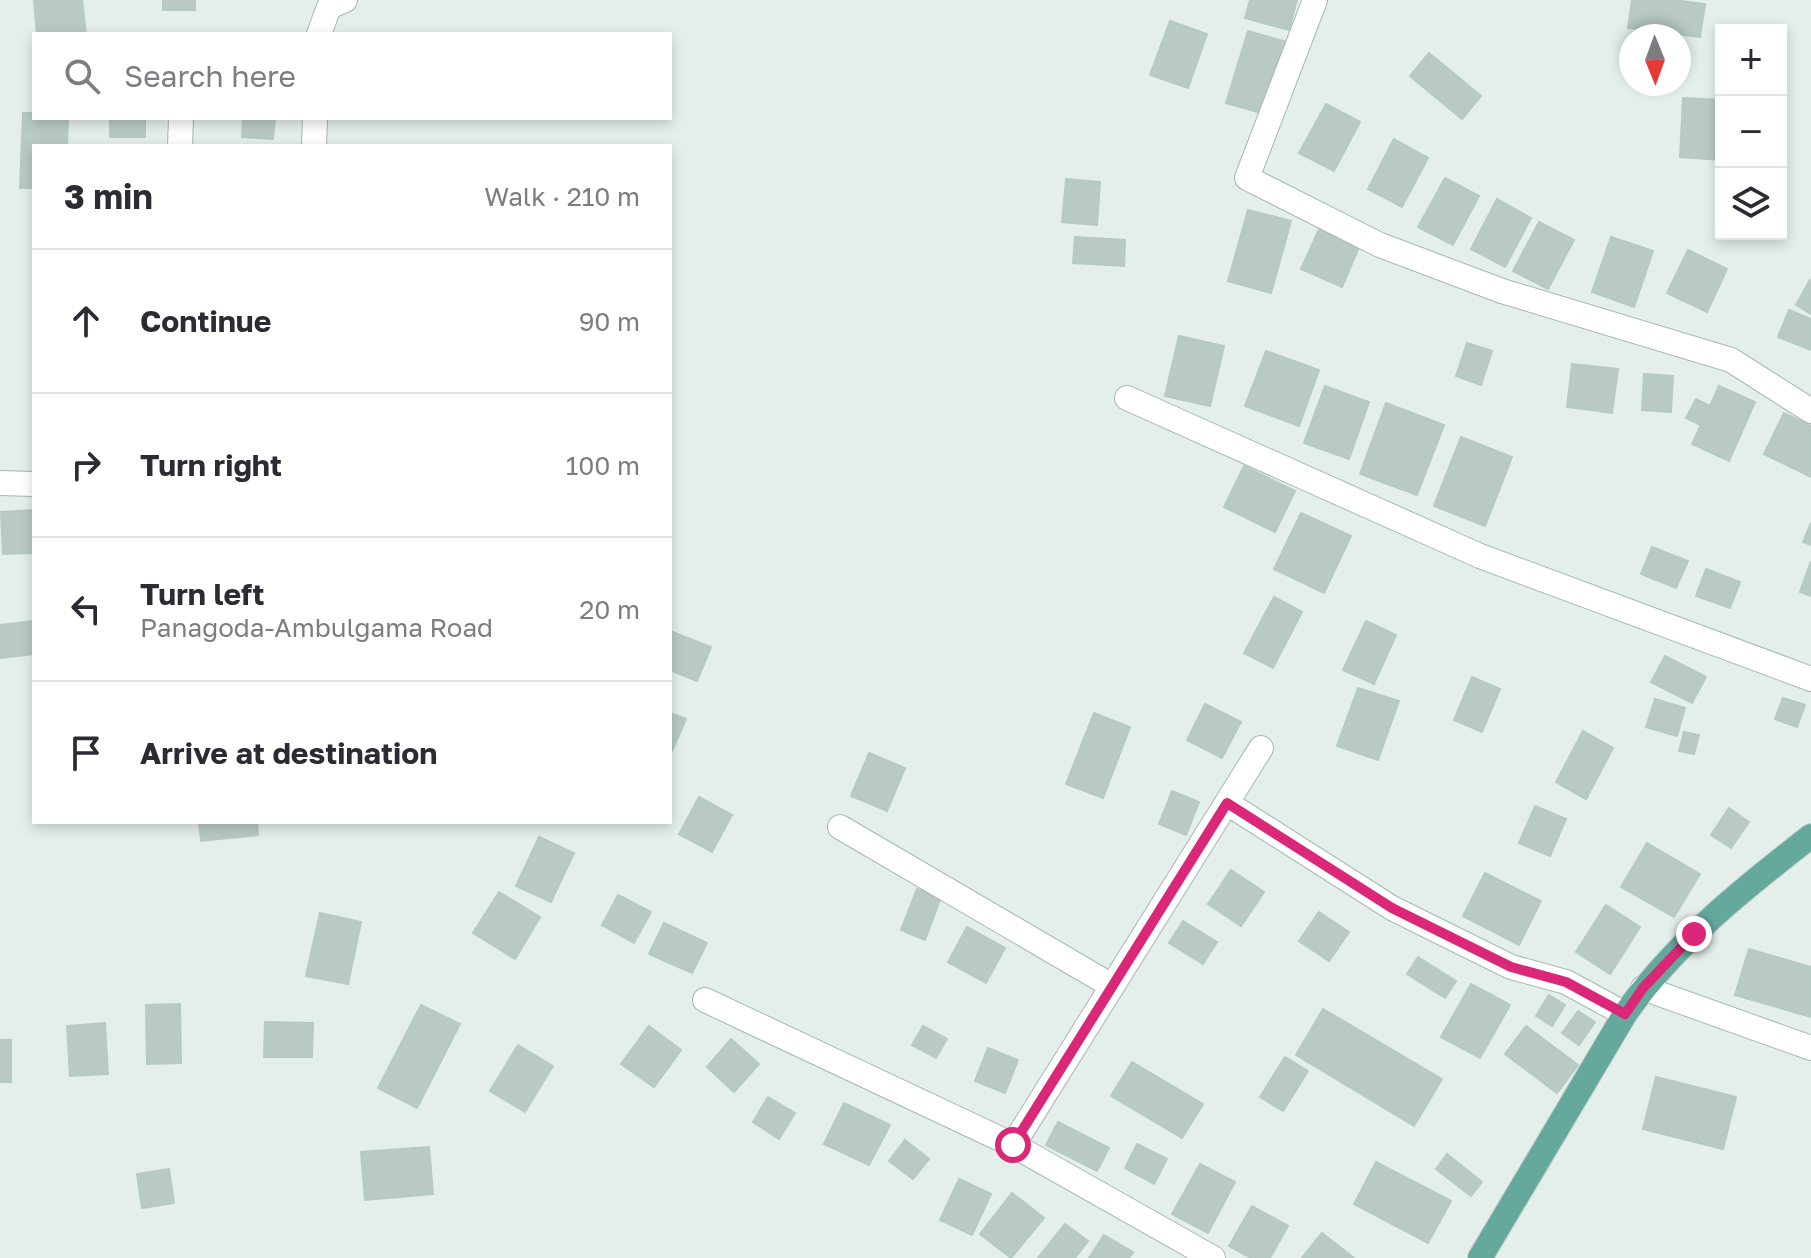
<!DOCTYPE html>
<meta charset="utf-8">
<style>
:root{--surface:#fff;--page:#f7f7f7;--text:#2b2b33;--muted:#7c7c81;--line:#e1e1e2}
body{margin:0;font-family:"Golos Text",sans-serif;background:var(--page);color:var(--text)}
.controls{position:absolute;right:24px;top:24px;display:grid;overflow:hidden;border-radius:0px;box-shadow:0 4px 12px #0003}
.controls button{width:72px;height:72px;display:grid;place-items:center;padding:0;border:0;border-bottom:2px solid var(--line);background:var(--surface);color:var(--text);font:40px sans-serif}
.compass{position:absolute;left:1619px;top:24px;width:72px;height:72px;border-radius:50%;background:var(--surface);box-shadow:0 4px 12px #0003;rotate:179deg}
.stop{position:absolute;width:24px;height:24px;margin:-18px;border:6px solid #db2777;border-radius:50%;background:#fff}
.stop.end{background:#db2777;border-color:#fff;box-shadow:0 2px 8px #0008}
.list{margin:0;padding:0;list-style:none}
h2{display:flex;justify-content:space-between;align-items:center;height:104px;margin:0;padding:0 32px;font-size:34px}
h2 small{font-size:26px;font-weight:400;color:var(--muted)}
.list li{display:grid;grid-template-columns:52px 1fr auto;gap:24px;align-items:center;box-sizing:border-box;height:144px;padding:0 32px;border-top:2px solid var(--line)}
.list b{display:block;font-size:30px;white-space:nowrap}
.list p{margin:0;font-size:26px;white-space:nowrap;color:var(--muted)}
.list em{font-size:26px;font-style:normal;color:var(--muted)}
.icon{flex:none;width:44px;height:44px;fill:none;stroke:currentColor;stroke-width:2;stroke-linecap:round;stroke-linejoin:round}
.map{position:relative;flex:none;width:1811px;height:1258px;overflow:hidden}
.search{position:absolute;background:var(--surface);box-shadow:0 4px 12px #0003;left:32px;top:32px;width:640px;height:88px;display:flex;align-items:center;gap:20px;box-sizing:border-box;padding:0 28px;border-radius:0px;color:var(--muted);font-size:30px}
.panel{position:absolute;background:var(--surface);box-shadow:0 4px 12px #0003;left:32px;top:144px;width:640px;height:680px;border-radius:0px}
.map>svg:first-child{display:block}
.building{fill:#b9cac4;stroke:#b6cac3;stroke-width:2}
.lines{fill:none;stroke-linecap:round;stroke-linejoin:round}
.street-casing{stroke:#a6b8b3;stroke-width:26}
.primary-casing{stroke:#c1cac8;stroke-width:26}
.street{stroke:#fff;stroke-width:24}
.primary{stroke:#65a89c;stroke-width:24}
.route{stroke:#db2777;stroke-width:10}
</style>
<div class="map">
<svg width="1811" height="1258" viewBox="0 0 1811 1258">
<rect width="100%" height="100%" fill="#e4efeb"/>
<g class="building">
<path d="M34,0H82L86,34H37Z"/>
<rect x="163" y="0" width="32" height="10"/>
<path d="M1250,0H1297L1289,30L1245,18Z"/>
<path d="M1632,0H1673L1705,4L1700,37L1628,28Z"/>
<path d="M1170,21L1207,34L1188,88L1150,75Z"/>
<path d="M1248,31L1287,42L1265,114L1226,103Z"/>
<path d="M1429,53L1481,96L1462,119L1410,76Z"/>
<path d="M1683,98L1721,100V160L1680,157Z"/>
<path d="M1326,104L1360,122L1334,171L1299,153Z"/>
<path d="M23,113H34V118H68L67,146H34V188H20Z"/>
<rect x="110" y="118" width="35" height="19"/>
<path d="M243,118H275L273,139L242,137Z"/>
<path d="M1394,139L1428,158L1402,207L1368,189Z"/>
<path d="M1445,178L1479,196L1453,245L1418,227Z"/>
<path d="M1066,179L1100,182L1097,225L1062,222Z"/>
<path d="M1497,199L1531,218L1505,267L1471,249Z"/>
<path d="M1248,210L1291,221L1271,293L1228,281Z"/>
<path d="M1539,222L1574,240L1548,289L1513,271Z"/>
<path d="M1320,227L1360,245L1342,287L1301,269Z"/>
<path d="M1075,237L1125,240L1124,266L1073,263Z"/>
<path d="M1611,237L1653,251L1634,307L1592,292Z"/>
<path d="M1688,250L1727,269L1707,312L1667,293Z"/>
<path d="M1810,280L1811,281V314L1796,305Z"/>
<path d="M1789,310L1811,319V350L1778,337Z"/>
<path d="M1179,336L1224,346L1210,406L1165,396Z"/>
<path d="M1467,343L1492,351L1481,385L1456,376Z"/>
<path d="M1266,351L1319,370L1299,426L1245,406Z"/>
<path d="M1572,364L1618,369L1612,413L1567,407Z"/>
<path d="M1644,374L1673,376L1671,412L1642,410Z"/>
<path d="M1325,386L1369,402L1349,459L1304,443Z"/>
<path d="M1719,386L1755,402L1729,461L1692,444L1701,425L1686,418L1696,399L1710,406Z"/>
<path d="M1386,403L1444,425L1417,495L1360,474Z"/>
<path d="M1784,413L1811,426V477L1764,454Z"/>
<path d="M1461,437L1512,457L1485,526L1434,506Z"/>
<path d="M1244,466L1295,491L1275,532L1224,507Z"/>
<path d="M34,510V553L3,554L1,512Z"/>
<path d="M1301,513L1351,536L1324,593L1274,569Z"/>
<path d="M1811,523V545L1803,542Z"/>
<path d="M1652,547L1688,561L1676,588L1641,574Z"/>
<path d="M1811,561V596L1800,592Z"/>
<path d="M1706,569L1740,582L1730,608L1696,596Z"/>
<path d="M1274,597L1302,612L1273,668L1244,653Z"/>
<path d="M34,621V654L0,658V625Z"/>
<path d="M1366,621L1396,635L1374,684L1343,670Z"/>
<path d="M670,631L711,647L697,681L670,670Z"/>
<path d="M1665,656L1706,677L1692,703L1651,682Z"/>
<path d="M1472,677L1500,689L1482,732L1454,720Z"/>
<path d="M1358,688L1399,701L1378,760L1337,746Z"/>
<path d="M1783,698L1805,705L1797,727L1775,719Z"/>
<path d="M1655,699L1685,708L1677,736L1646,727Z"/>
<path d="M1205,704L1241,722L1222,758L1187,740Z"/>
<path d="M670,713L686,719L672,751L670,750Z"/>
<path d="M1094,713L1130,727L1103,798L1066,784Z"/>
<path d="M1583,731L1613,748L1586,799L1556,782Z"/>
<path d="M1684,732L1699,735L1694,754L1679,751Z"/>
<path d="M869,753L905,768L887,811L851,796Z"/>
<path d="M1172,791L1199,802L1186,835L1159,824Z"/>
<path d="M699,797L732,815L712,852L679,834Z"/>
<path d="M1535,806L1566,819L1550,856L1519,843Z"/>
<path d="M1729,808L1749,822L1731,848L1711,835Z"/>
<path d="M199,822H257L258,835L201,841Z"/>
<path d="M539,837L574,853L551,902L516,886Z"/>
<path d="M1647,843L1700,874L1674,917L1621,887Z"/>
<path d="M1231,870L1264,892L1241,926L1208,904Z"/>
<path d="M1485,873L1541,901L1519,945L1463,916Z"/>
<path d="M917,889L941,897L925,940L901,930Z"/>
<path d="M499,892L540,917L515,959L473,933Z"/>
<path d="M618,895L651,912L634,943L602,925Z"/>
<path d="M1606,905L1640,927L1610,974L1576,952Z"/>
<path d="M1319,912L1349,932L1329,961L1299,941Z"/>
<path d="M320,913L361,922L348,984L306,976Z"/>
<path d="M1183,921L1217,942L1203,964L1169,943Z"/>
<path d="M664,923L707,943L692,973L649,954Z"/>
<path d="M967,927L1005,948L986,983L948,962Z"/>
<path d="M1749,949L1811,967V1017L1735,995Z"/>
<path d="M1418,957L1456,981L1445,998L1407,974Z"/>
<path d="M1471,984L1510,1005L1480,1058L1441,1037Z"/>
<path d="M1549,995L1565,1005L1552,1026L1536,1016Z"/>
<path d="M180,1004L181,1063L147,1064L146,1005Z"/>
<path d="M421,1005L460,1024L417,1108L378,1088Z"/>
<path d="M1323,1009L1442,1079L1414,1126L1296,1055Z"/>
<path d="M1578,1011L1595,1022L1579,1045L1562,1033Z"/>
<path d="M265,1022L313,1023L312,1057H264Z"/>
<path d="M105,1023L108,1074L70,1076L67,1026Z"/>
<path d="M649,1026L681,1050L654,1087L621,1064Z"/>
<path d="M923,1026L947,1039L936,1058L912,1045Z"/>
<path d="M1526,1026L1578,1065L1557,1093L1505,1054Z"/>
<path d="M731,1039L759,1064L734,1092L707,1067Z"/>
<rect x="0" y="1040" width="11" height="42"/>
<path d="M518,1045L553,1066L525,1112L490,1091Z"/>
<path d="M988,1048L1018,1060L1005,1093L975,1081Z"/>
<path d="M1285,1057L1308,1071L1283,1111L1260,1097Z"/>
<path d="M1132,1062L1203,1104L1182,1138L1111,1096Z"/>
<path d="M1656,1077L1736,1097L1723,1149L1643,1129Z"/>
<path d="M768,1097L795,1113L779,1139L753,1122Z"/>
<path d="M844,1103L890,1125L869,1165L824,1144Z"/>
<path d="M1058,1122L1109,1148L1097,1171L1046,1145Z"/>
<path d="M905,1140L929,1159L913,1179L889,1161Z"/>
<path d="M1137,1144L1167,1159L1154,1184L1125,1168Z"/>
<path d="M429,1147L433,1194L365,1200L361,1152Z"/>
<path d="M1447,1154L1482,1182L1471,1196L1436,1169Z"/>
<path d="M1376,1162L1451,1201L1428,1243L1354,1204Z"/>
<path d="M1200,1164L1235,1182L1208,1233L1172,1214Z"/>
<path d="M169,1169L174,1203L142,1208L137,1174Z"/>
<path d="M959,1179L991,1194L972,1235L940,1220Z"/>
<path d="M1012,1193L1044,1218L1011,1258L980,1234Z"/>
<path d="M1252,1206L1288,1226L1270,1258H1251L1229,1246Z"/>
<path d="M1065,1224L1088,1241L1075,1258H1038Z"/>
<path d="M1322,1233L1354,1258H1302Z"/>
<path d="M1104,1235L1133,1252L1129,1258H1089Z"/>
</g>
<g class="lines">
<g class="street-casing">
<g id="street">
<path d="M1315,0L1247,178L1380,245L1502,291L1731,360L1811,411"/>
<path d="M319,34L329,7L345,0"/>
<path d="M180,146L181,118"/>
<path d="M314,146L315,118"/>
<path d="M1127,398L1480,556L1811,679"/>
<path d="M0,483L34,484"/>
<path d="M1227,803L1392,908L1511,967L1566,982L1625,1014"/>
<path d="M840,827L1112,986"/>
<path d="M1643,988L1811,1048"/>
<path d="M705,1000L1013,1145L1213,1258"/>
<path d="M1013,1145L1261,748"/>
</g>
</g>
<g class="primary-casing">
<path id="primary" d="M1480,1258L1625,1014C1675,943 1743,889 1811,836"/>
</g>
<use href="#street" class="street"/>
<use href="#primary" class="primary"/>
</g>
<g class="lines">
<path class="route" d="M1013,1145L1227,803L1392,908L1511,967L1566,982L1625,1014L1643,988L1694,934"/>
</g>
</svg>
<div class="controls">
<button>+</button>
<button>−</button>
<button><svg class="icon" aria-label="layers" viewBox="0 0 24 24"><path d="M12 4l9 5-9 5-9-5zM3 14l9 5 9-5"/></svg></button>
</div>
<svg class="compass" viewBox="-18 -18 36 36"><path d="M0-13l5 13h-10z" fill="#e53935"/><path d="M0 13l5-13h-10z" fill="#7c7c81"/></svg>
<div class="stop" style="left:1013px;top:1145px"></div>
<div class="stop end" style="left:1694px;top:934px"></div>
<div class="search"><svg class="icon" aria-label="search" viewBox="0 0 24 24"><circle cx="10" cy="10" r="6"/><path d="M15 15l6 6"/></svg>Search here</div>
<section class="panel">
<h2>3 min<small>Walk · 210 m</small></h2>
<ul class="list">
<li><svg class="icon" aria-label="ahead" viewBox="0 0 24 24"><path d="M12 20V5M6 11l6-6 6 6"/></svg><div><b>Continue</b></div><em>90 m</em></li>
<li><svg class="icon" aria-label="right" viewBox="0 0 24 24"><path d="M7 20v-9h11M14 6l5 5-5 5"/></svg><div><b>Turn right</b></div><em>100 m</em></li>
<li><svg class="icon" aria-label="left" viewBox="0 0 24 24"><path d="M17 20v-9H6M10 6l-5 5 5 5"/></svg><div><b>Turn left</b><p>Panagoda-Ambulgama Road</p></div><em>20 m</em></li>
<li><svg class="icon" aria-label="arrive" viewBox="0 0 24 24"><path d="M6 21V4h12l-3 4 3 4H6"/></svg><div><b>Arrive at destination</b></div></li>
</ul>
</section>
</div>
